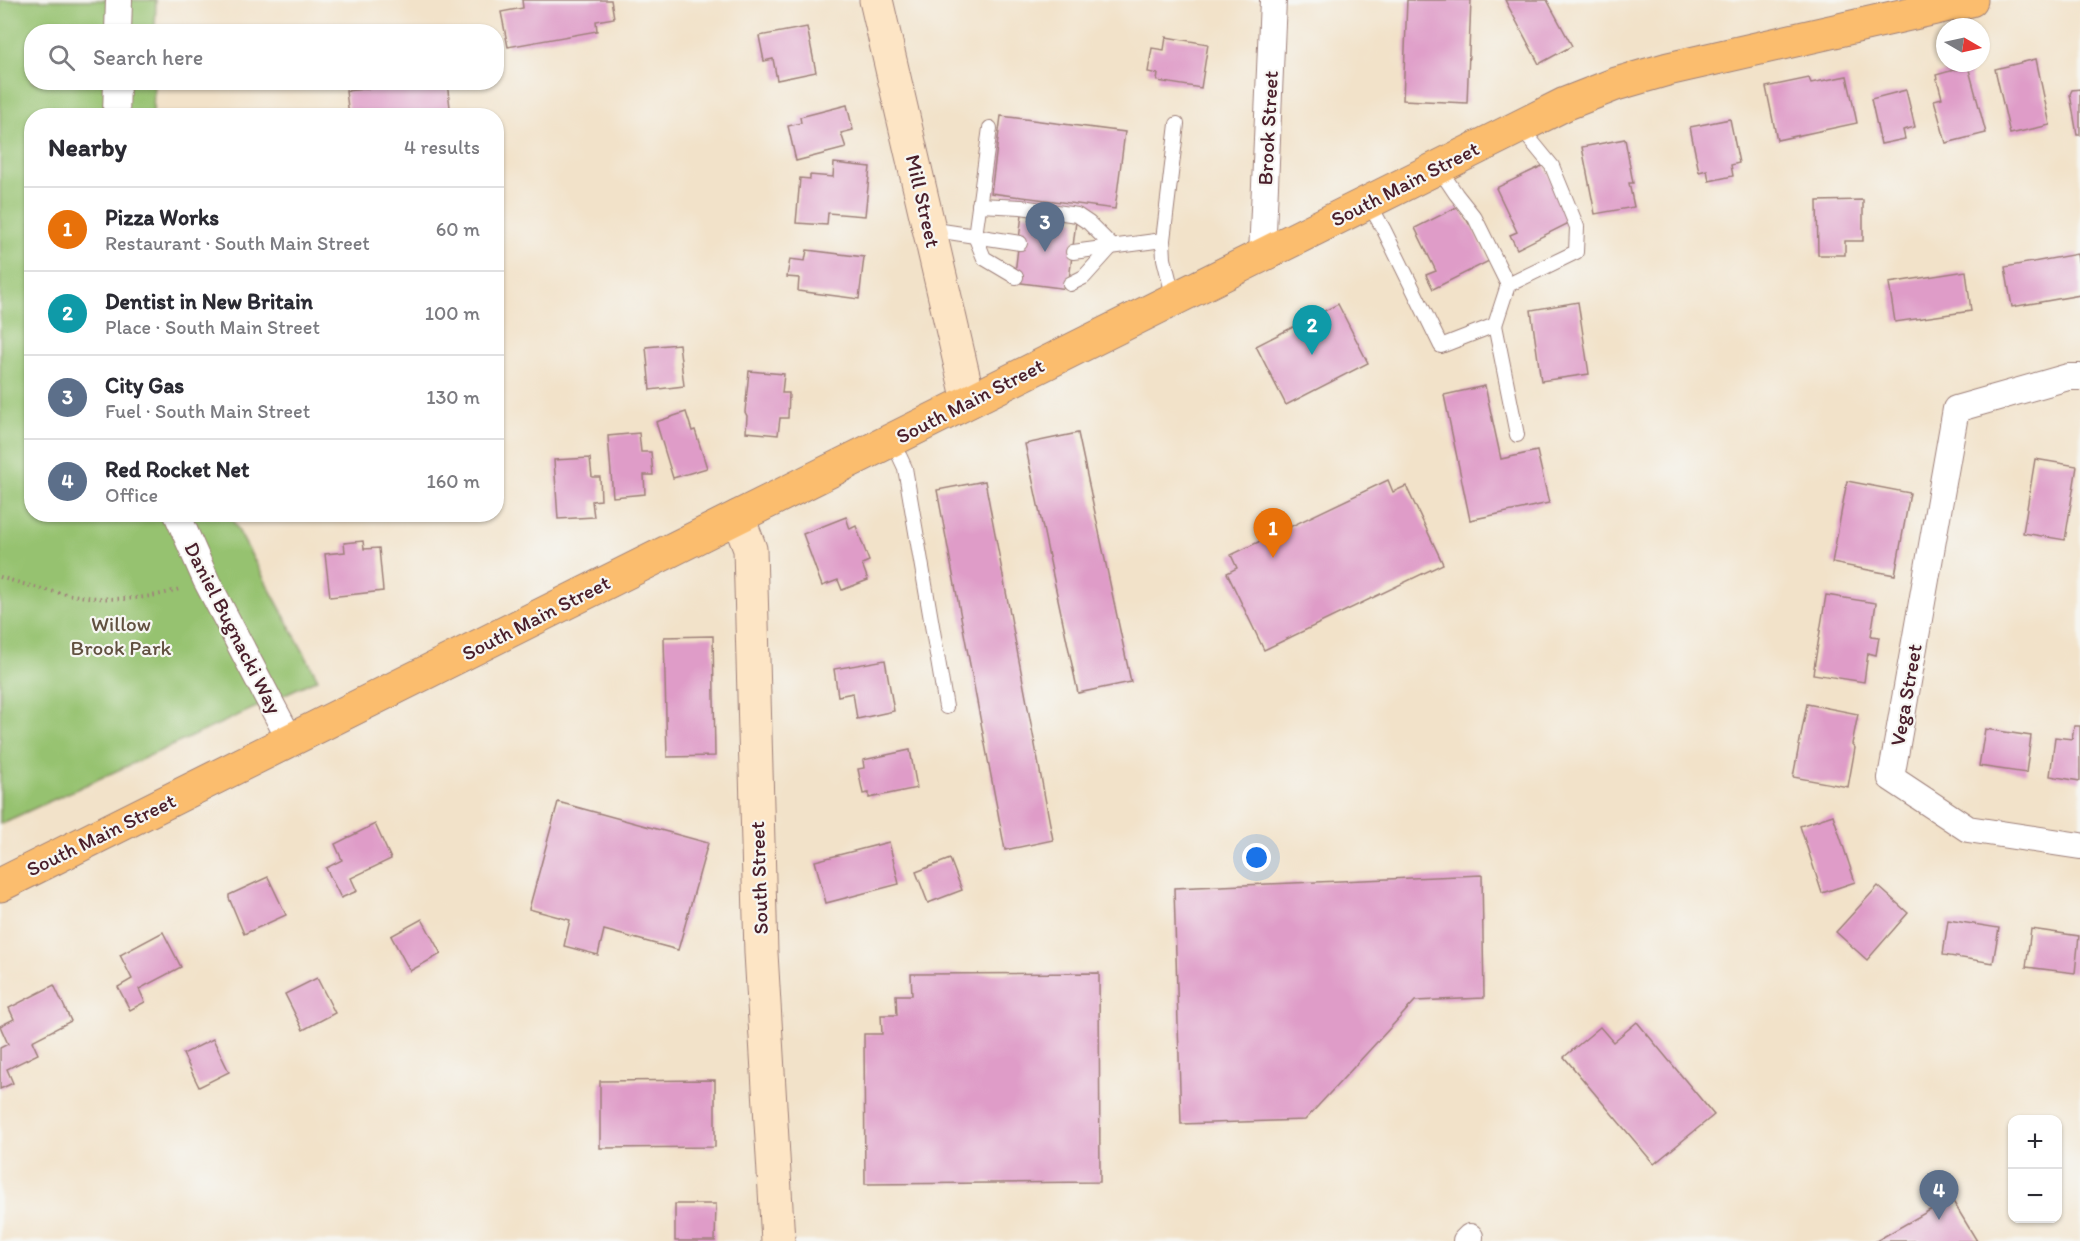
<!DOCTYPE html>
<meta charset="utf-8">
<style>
:root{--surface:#fff;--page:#f7f7f7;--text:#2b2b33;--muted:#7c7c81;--line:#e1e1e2;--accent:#1f6fb2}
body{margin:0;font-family:Itim,sans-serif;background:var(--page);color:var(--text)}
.controls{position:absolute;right:18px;bottom:18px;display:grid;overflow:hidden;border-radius:12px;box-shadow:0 2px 4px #0004}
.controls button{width:54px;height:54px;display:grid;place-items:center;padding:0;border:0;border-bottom:2px solid var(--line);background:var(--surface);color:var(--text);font:30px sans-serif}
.compass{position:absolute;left:1936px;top:18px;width:54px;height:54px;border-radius:50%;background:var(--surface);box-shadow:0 2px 4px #0004;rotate:99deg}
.you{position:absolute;left:1257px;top:858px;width:21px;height:21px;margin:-15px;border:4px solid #fff;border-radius:50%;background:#1a73e8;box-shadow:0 0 0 9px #1a73e833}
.badge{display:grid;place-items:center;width:39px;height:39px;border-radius:50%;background:var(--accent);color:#fff;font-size:20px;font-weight:700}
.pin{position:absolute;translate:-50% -50px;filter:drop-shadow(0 2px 3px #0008)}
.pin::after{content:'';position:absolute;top:32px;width:21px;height:18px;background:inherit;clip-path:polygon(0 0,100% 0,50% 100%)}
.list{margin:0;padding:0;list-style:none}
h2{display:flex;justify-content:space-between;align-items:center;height:78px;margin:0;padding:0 24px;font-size:26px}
h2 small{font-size:20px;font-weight:400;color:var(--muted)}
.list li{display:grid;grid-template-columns:39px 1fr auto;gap:18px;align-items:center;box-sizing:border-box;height:84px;padding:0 24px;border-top:2px solid var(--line)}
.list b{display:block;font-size:22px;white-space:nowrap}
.list p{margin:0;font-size:20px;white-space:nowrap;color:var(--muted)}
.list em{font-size:20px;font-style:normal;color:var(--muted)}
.icon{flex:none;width:33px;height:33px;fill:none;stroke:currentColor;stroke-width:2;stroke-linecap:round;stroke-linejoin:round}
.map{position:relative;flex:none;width:2080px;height:1241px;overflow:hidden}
.search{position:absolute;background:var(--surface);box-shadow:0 2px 4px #0004;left:24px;top:24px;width:480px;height:66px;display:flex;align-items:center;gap:15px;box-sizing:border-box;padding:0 21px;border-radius:24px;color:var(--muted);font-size:22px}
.panel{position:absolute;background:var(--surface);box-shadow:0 2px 4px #0004;left:24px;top:108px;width:480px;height:414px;border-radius:24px}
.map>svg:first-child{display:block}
.green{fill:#96c270;stroke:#70704e;stroke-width:1.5}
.building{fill:#df9cc8}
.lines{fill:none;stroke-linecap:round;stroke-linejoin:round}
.lane-casing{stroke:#9e807a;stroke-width:16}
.street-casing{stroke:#9e807a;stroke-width:28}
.secondary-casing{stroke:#9e807a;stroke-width:35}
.primary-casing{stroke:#9e807a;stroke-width:35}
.path{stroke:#9e807a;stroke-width:4;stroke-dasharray:1.5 4.5;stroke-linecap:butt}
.lane{stroke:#fff;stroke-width:14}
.street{stroke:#fff;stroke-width:26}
.secondary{stroke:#fde5c5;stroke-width:33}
.primary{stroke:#fbbd6e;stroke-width:33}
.labels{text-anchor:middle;stroke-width:4.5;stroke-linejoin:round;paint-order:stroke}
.street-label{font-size:21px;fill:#4a1f2b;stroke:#f6f6f2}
.park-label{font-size:21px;fill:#615040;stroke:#f6f6f2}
</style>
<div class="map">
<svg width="2080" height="1241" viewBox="0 0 2080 1241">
<rect width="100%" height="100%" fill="#f6f6f2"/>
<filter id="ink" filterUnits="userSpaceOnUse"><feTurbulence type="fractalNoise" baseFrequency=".0167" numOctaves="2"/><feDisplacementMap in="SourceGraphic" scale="12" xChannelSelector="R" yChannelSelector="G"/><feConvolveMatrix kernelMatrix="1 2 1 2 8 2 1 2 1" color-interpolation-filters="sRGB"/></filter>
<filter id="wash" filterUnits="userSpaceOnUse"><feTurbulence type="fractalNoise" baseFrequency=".008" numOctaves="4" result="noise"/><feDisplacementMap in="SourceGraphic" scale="24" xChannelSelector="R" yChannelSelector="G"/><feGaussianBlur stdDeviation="1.35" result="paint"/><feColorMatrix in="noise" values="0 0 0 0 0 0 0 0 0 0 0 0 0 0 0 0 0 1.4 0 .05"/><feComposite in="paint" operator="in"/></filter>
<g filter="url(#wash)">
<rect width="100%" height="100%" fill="#f2e2c9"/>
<path class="green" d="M0,0H156L155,31L32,32V82L154,83L153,115L32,116V514L230,515L318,679L0,824Z"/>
<g id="blocks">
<g class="building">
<path d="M522,0H611L614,18L596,21L597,31L508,47L501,12L523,8Z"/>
<path d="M1407,0H1471L1467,103L1403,100Z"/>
<path d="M1505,0H1547L1572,46L1539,64Z"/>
<path d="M807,27L816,72L777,80L773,59L764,61L759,36Z"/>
<path d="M1166,37L1208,44L1201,88L1157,81L1158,74L1148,72L1152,48L1164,50Z"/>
<path d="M2036,59L2050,125L2010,134L1995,69Z"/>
<path d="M1968,66L1986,133L1946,143L1934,100L1942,98L1936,75Z"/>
<path d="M1847,76L1857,123L1777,140L1766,87L1809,78L1811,83Z"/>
<path d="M427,82H447L451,116H349L346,91Z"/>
<path d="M2080,89V135H2077L2070,94L2072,90Z"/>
<path d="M1906,90L1915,127L1903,130L1905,139L1881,144L1871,99Z"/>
<path d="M847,105L853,130L841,133L846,148L796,161L788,126L801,123L800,117Z"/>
<path d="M1001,116L1125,132L1115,209L991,193Z"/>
<path d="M1730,119L1739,163L1731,165L1733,176L1709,181L1707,170L1699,172L1690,127Z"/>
<path d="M1625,139L1633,183H1629L1634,207L1595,214L1582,147Z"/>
<path d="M834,163L870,167L865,216L828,213L827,225L796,223L800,178L810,179V175L833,177Z"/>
<path d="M1544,165L1564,205L1561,206L1569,223L1517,249L1510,235L1517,232L1496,188Z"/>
<path d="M1863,200V241H1845V255H1818L1817,201Z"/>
<path d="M1459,206L1469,224L1471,225L1489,261L1433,289L1426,275L1436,271L1415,228Z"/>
<path d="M1022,214L1076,221L1068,289L1014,282Z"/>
<path d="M807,250L864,257L859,299L798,291L799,278L787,277L790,259L805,261Z"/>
<path d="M2077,254L2080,270V295L2012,307L2005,267Z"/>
<path d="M1966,271L1971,311L1895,322L1889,283Z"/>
<path d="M1578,302L1589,374L1541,381L1531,310Z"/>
<path d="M1338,304L1368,363L1286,405L1256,346Z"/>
<path d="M679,344L684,386L650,390L646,347Z"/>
<path d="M749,371L784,374L782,393H789L788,418H780L778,435L746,432L747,416L745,412Z"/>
<path d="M1485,386L1501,459L1537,451L1549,503L1470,520L1444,395Z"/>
<path d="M686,412L692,431L695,430L707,468L673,478L656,422Z"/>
<path d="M639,433L641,452H651L653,475H644L645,494L613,497L608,436Z"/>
<path d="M1078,433L1131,682L1078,693L1025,444Z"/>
<path d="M590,458L592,477H600L601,500L592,501L594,517L558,519L554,460Z"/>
<path d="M2035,459L2077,466L2065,540L2023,533Z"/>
<path d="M1388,480L1393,492L1406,486L1443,564L1264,650L1227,573L1237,568L1231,555Z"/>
<path d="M985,481L1053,840L1005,850L937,490Z"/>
<path d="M1847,481L1910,493L1895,575L1832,563Z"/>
<path d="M846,517L850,529L856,526L869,561L862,564L868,580L842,590L838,580L822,586L803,534Z"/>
<path d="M363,541L364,549L379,548L383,591L330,597L325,554L345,552L344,543Z"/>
<path d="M1826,595L1876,603L1871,636L1879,637L1876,655L1868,653L1864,682L1813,674Z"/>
<path d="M713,636L715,756L667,757L664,637Z"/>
<path d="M885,660L894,711L857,719L853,693L838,696L834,669Z"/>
<path d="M1807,704L1858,714L1852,744L1855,748L1848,787L1793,777Z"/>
<path d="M2074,726H2080V781L2050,776L2055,737L2072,739Z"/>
<path d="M1985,729L2031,736L2026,773L1979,766Z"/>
<path d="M910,750L917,788L869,798V793L863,794L858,769L864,768L863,760Z"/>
<path d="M558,802L708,843L678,950L604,930L598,955L564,946L570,920L529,909Z"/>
<path d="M1833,815L1855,882L1822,893L1800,826Z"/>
<path d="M375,824L391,859L351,878L357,891L341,898L326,868L342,860L335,844Z"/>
<path d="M889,842L899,884L826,903L815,861Z"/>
<path d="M950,859L962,890L928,903L916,872Z"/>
<path d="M1482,875L1484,998L1415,1001L1305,1120L1181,1124L1174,888Z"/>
<path d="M268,877L286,915L244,934L229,898V895Z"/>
<path d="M1878,886L1908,913L1867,960L1836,932Z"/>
<path d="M422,919L441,954L410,971L391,936Z"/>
<path d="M1948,920L1999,928L1993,963L1943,955Z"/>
<path d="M2031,929L2079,936L2075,973L2026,967Z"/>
<path d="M163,932L181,967L139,989L145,1002L130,1010L118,987L132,979L120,955Z"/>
<path d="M1099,973L1100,1182L865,1184L864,1034H882L881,1015H897L896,995H912L911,974Z"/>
<path d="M317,978L335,1013L303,1030L285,994Z"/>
<path d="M54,985L71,1021L32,1041L38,1054L7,1069L13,1083L0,1089V1048L8,1044L0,1026L14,1019L9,1008Z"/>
<path d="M1637,1022L1714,1115L1654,1164L1564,1057L1600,1027L1613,1042Z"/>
<path d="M213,1039L229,1072L199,1087L183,1054Z"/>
<path d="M715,1080V1147L600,1148V1081Z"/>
<path d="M1951,1198L1977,1241H1876Z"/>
<path d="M675,1204H716L715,1241H675Z"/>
</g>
</g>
</g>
<g filter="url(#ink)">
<use href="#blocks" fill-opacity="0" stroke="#9e807a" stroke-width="1.5"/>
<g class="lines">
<g class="lane-casing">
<g id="lane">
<path d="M1438,167L1456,194L1475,218L1508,285"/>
<path d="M1368,202L1384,230L1441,346L1495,325L1517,435"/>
<path d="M979,205L1021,207L1077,215L1089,223L1112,246L1084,277L1070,284"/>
<path d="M929,229L975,236L990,128"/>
<path d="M975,236L984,258L1016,277"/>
<path d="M975,236L1020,243"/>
<path d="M1073,252L1163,240"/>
<path d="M1174,299L1164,259L1163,240L1177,124"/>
<path d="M1495,325L1508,285L1576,252L1577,227L1552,166L1520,127"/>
<path d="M892,440L905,468L946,707"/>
</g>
</g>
<g class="street-casing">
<g id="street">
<path d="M118,32L119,0"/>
<path d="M116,116L117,82"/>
<path d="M1262,255L1273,0"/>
<path d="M2080,377H2068L1956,409L1891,778L1968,829L2080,846"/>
<path d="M177,514L206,580L290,740"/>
<path d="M1466,1241L1470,1237"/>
</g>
</g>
<g class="secondary-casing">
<g id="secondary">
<path d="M876,0L969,401"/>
<path d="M738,517L750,549L761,953L778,1241"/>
</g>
</g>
<g class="primary-casing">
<path id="primary" d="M0,885L1565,104L1616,84L1668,69L1971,0"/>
</g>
<path class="path" d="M0,577C57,595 120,609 179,589"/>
<use href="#lane" class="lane"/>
<use href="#street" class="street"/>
<use href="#secondary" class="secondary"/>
<use href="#primary" class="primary"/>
</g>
</g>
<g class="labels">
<g class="street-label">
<text transform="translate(1268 128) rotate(-87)" y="7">Brook Street</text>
<text transform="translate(1405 184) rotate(-27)" y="7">South Main Street</text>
<text transform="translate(923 201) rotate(77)" y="7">Mill Street</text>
<text transform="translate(970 401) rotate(-27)" y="7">South Main Street</text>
<text transform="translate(536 618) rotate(-27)" y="7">South Main Street</text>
<text transform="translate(233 628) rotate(63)" y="7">Daniel Bugnacki Way</text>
<text transform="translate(1906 695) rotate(-80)" y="7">Vega Street</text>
<text transform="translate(101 835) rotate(-26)" y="7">South Main Street</text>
<text transform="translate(759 878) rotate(-92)" y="7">South Street</text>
</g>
<g class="park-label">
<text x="121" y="631">Willow<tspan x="121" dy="24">Brook Park</tspan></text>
</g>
</g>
</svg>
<div class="controls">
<button>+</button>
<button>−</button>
</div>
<svg class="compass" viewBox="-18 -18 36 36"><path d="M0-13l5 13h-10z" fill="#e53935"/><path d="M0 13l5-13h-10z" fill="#7c7c81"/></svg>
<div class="you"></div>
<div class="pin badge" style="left:1273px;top:558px;background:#e8710a">1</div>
<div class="pin badge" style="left:1312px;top:355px;background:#0f9aa8">2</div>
<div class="pin badge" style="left:1045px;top:252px;background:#5c6f8a">3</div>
<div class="pin badge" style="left:1939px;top:1220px;background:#5c6f8a">4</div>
<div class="search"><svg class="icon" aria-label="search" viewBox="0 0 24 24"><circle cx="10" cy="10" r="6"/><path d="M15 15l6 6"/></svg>Search here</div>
<section class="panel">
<h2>Nearby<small>4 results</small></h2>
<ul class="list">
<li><span class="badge" style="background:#e8710a">1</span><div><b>Pizza Works</b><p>Restaurant · South Main Street</p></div><em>60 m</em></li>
<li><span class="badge" style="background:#0f9aa8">2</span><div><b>Dentist in New Britain</b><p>Place · South Main Street</p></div><em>100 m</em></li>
<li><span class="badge" style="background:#5c6f8a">3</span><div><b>City Gas</b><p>Fuel · South Main Street</p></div><em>130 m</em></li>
<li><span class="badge" style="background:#5c6f8a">4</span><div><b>Red Rocket Net</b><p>Office</p></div><em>160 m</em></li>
</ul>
</section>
</div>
